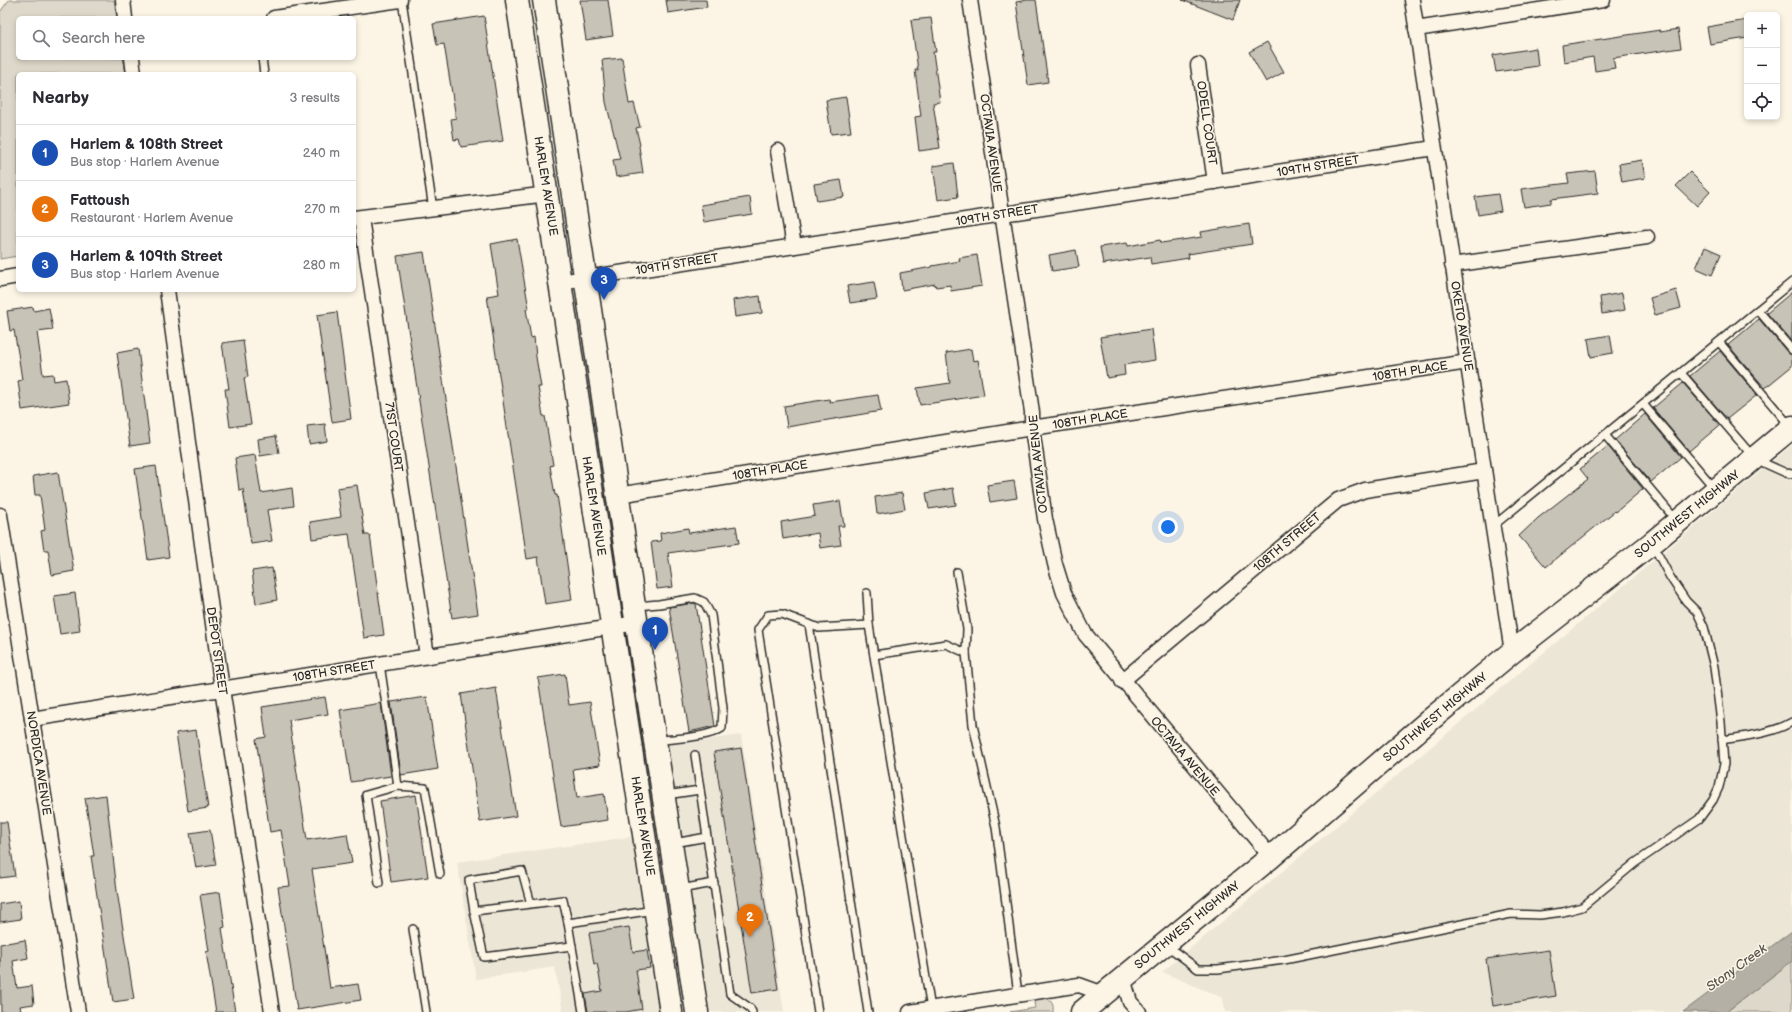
<!DOCTYPE html>
<meta charset="utf-8">
<style>
:root{--surface:#fff;--page:#f7f7f7;--text:#2b2b33;--muted:#7c7c81;--line:#e1e1e2;--accent:#7c3aed}
body{margin:0;font-family:"Balsamiq Sans",sans-serif;background:var(--page);color:var(--text)}
.controls{position:absolute;right:12px;top:12px;display:grid;overflow:hidden;border-radius:6px;box-shadow:0 2px 6px #0003}
.controls button{width:36px;height:36px;display:grid;place-items:center;padding:0;border:0;border-bottom:1px solid var(--line);background:var(--surface);color:var(--text);font:20px sans-serif}
.you{position:absolute;left:1168px;top:527px;width:14px;height:14px;margin:-10px;border:3px solid #fff;border-radius:50%;background:#1a73e8;box-shadow:0 0 0 6px #1a73e833}
.badge{display:grid;place-items:center;width:26px;height:26px;border-radius:50%;background:var(--accent);color:#fff;font-size:13px;font-weight:700}
.pin{position:absolute;translate:-50% -33px;filter:drop-shadow(0 1px 2px #0008)}
.pin::after{content:'';position:absolute;top:21px;width:14px;height:12px;background:inherit;clip-path:polygon(0 0,100% 0,50% 100%)}
.list{margin:0;padding:0;list-style:none}
h2{display:flex;justify-content:space-between;align-items:center;height:52px;margin:0;padding:0 16px;font-size:17px}
h2 small{font-size:13px;font-weight:400;color:var(--muted)}
.list li{display:grid;grid-template-columns:26px 1fr auto;gap:12px;align-items:center;box-sizing:border-box;height:56px;padding:0 16px;border-top:1px solid var(--line)}
.list b{display:block;font-size:15px;white-space:nowrap}
.list p{margin:0;font-size:13px;white-space:nowrap;color:var(--muted)}
.list em{font-size:13px;font-style:normal;color:var(--muted)}
.icon{flex:none;width:22px;height:22px;fill:none;stroke:currentColor;stroke-width:2;stroke-linecap:round;stroke-linejoin:round}
.map{position:relative;flex:none;width:1792px;height:1012px;overflow:hidden}
.search{position:absolute;background:var(--surface);box-shadow:0 2px 6px #0003;left:16px;top:16px;width:340px;height:44px;display:flex;align-items:center;gap:10px;box-sizing:border-box;padding:0 14px;border-radius:6px;color:var(--muted);font-size:15px}
.panel{position:absolute;background:var(--surface);box-shadow:0 2px 6px #0003;left:16px;top:72px;width:340px;height:220px;border-radius:6px}
.map>svg:first-child{display:block}
.built{fill:#ece6d7}
.green{fill:#ded8ca;stroke:#84827a}
.water{fill:#b4b0a5;stroke:#7d7b74}
.building{fill:#c8c3b7;stroke:#2b2b2b}
.lines{fill:none;stroke-linecap:round;stroke-linejoin:round}
.lane-casing{stroke:#2b2b2b;stroke-width:10}
.street-casing{stroke:#2b2b2b;stroke-width:17}
.primary-casing{stroke:#2b2b2b;stroke-width:25}
.lane{stroke:#fcf5e5;stroke-width:7}
.street{stroke:#fcf5e5;stroke-width:14}
.primary{stroke:#fcf5e5;stroke-width:22}
.labels{text-anchor:middle;stroke-width:3;stroke-linejoin:round;paint-order:stroke}
.street-label{font-size:12px;fill:#2b2b2b;stroke:#fcf5e5}
.water-label{font-size:13px;font-style:italic;fill:#545350;stroke:#fcf5e5}
</style>
<div class="map">
<svg width="1792" height="1012" viewBox="0 0 1792 1012">
<rect width="100%" height="100%" fill="#fcf5e5"/>
<filter id="ink" filterUnits="userSpaceOnUse"><feTurbulence type="fractalNoise" baseFrequency=".025" numOctaves="2"/><feDisplacementMap in="SourceGraphic" scale="8" xChannelSelector="R" yChannelSelector="G"/><feConvolveMatrix kernelMatrix="1 2 1 2 8 2 1 2 1" color-interpolation-filters="sRGB"/></filter>
<g filter="url(#ink)">
<g class="built">
<path d="M1792,445V931L1683,1012H1225L1223,998L1162,972Z"/>
<path d="M741,735L784,1012H707L667,745Z"/>
<path d="M636,836L662,1012H563L555,967L476,979L457,862Z"/>
</g>
<g class="green">
<path d="M9,0H114L117,18H18V58H123L126,74H18V256L0,259V12Z"/>
<path d="M1792,961V1012H1726Z"/>
<path d="M1033,996C1044,997 1055,998 1053,1012H1010L1035,1008Z"/>
</g>
<path class="water" d="M1792,931V961L1726,1012H1683Z"/>
<g class="building">
<path d="M580,0H608L613,36L586,40Z"/>
<path d="M666,0H706L707,7L668,13Z"/>
<path d="M1027,0H1036L1048,82L1028,85L1016,2Z"/>
<path d="M1182,0H1240L1233,20Z"/>
<path d="M484,16L503,141L461,147L459,139L454,140L451,119L456,118L444,44L437,45L433,24Z"/>
<path d="M931,18L936,52H933L940,102L933,103L940,148L919,151L915,117L921,116L915,70H918L911,20Z"/>
<path d="M1747,20V38L1710,44L1707,27Z"/>
<path d="M1678,29L1681,48L1613,58L1615,68L1595,71L1593,57L1564,62L1562,45L1660,30V32Z"/>
<path d="M1267,42L1284,72L1266,82L1249,52Z"/>
<path d="M1536,48L1538,66L1496,72L1493,55Z"/>
<path d="M622,58L629,104L634,103L640,127L636,128L640,145L639,146L643,173L616,177L613,160L620,159L606,102L602,60Z"/>
<path d="M846,97L851,132L831,134L826,100Z"/>
<path d="M1642,160L1645,178L1622,182L1619,164Z"/>
<path d="M954,163L958,197L938,200L933,166Z"/>
<path d="M1595,171L1598,193L1551,199V203L1524,207L1521,189L1569,183L1567,174Z"/>
<path d="M1690,172L1710,192L1697,206L1676,186Z"/>
<path d="M841,180L844,197L817,201L814,184Z"/>
<path d="M1498,194L1501,211L1478,215L1475,197Z"/>
<path d="M750,197L752,214L704,222L701,205Z"/>
<path d="M1249,224L1252,244L1188,254L1189,258L1151,264L1150,257L1103,264L1100,247L1127,243L1128,246L1160,240L1161,243L1202,237L1201,232Z"/>
<path d="M517,239L529,309H526L531,338L534,337L536,357L541,387H538L543,416H545L553,465L550,466L555,495H557L560,514L572,600L545,604L538,557L527,559L487,296L499,294L491,244Z"/>
<path d="M1705,247L1721,254L1712,275L1696,268Z"/>
<path d="M1076,250L1079,267L1052,271L1049,255Z"/>
<path d="M424,252L478,614L452,618L397,256Z"/>
<path d="M977,255L982,286L951,291L950,285L936,287L935,284L902,290L900,273L932,267V266L960,261L959,258Z"/>
<path d="M874,282L877,299L850,303L847,286Z"/>
<path d="M1676,290L1681,308L1655,315L1650,298Z"/>
<path d="M1792,292V342L1767,313Z"/>
<path d="M1622,293L1625,310L1602,314L1600,297Z"/>
<path d="M760,296L762,313L735,317L733,300Z"/>
<path d="M33,307L34,311L49,308L53,330L37,332L43,375L53,374L54,381L66,379L69,403L22,410L18,381L22,380L18,353L14,330L10,331L7,311Z"/>
<path d="M337,312L351,419L332,422L317,315Z"/>
<path d="M1759,319L1788,353L1792,355V366L1765,388L1728,345Z"/>
<path d="M1151,329L1155,360L1124,365L1125,375L1107,378L1100,337Z"/>
<path d="M1610,335L1613,353L1591,357L1588,339Z"/>
<path d="M243,340L248,377L244,378L251,424L230,427L225,389H229L222,343Z"/>
<path d="M138,349L150,443L130,446L117,353Z"/>
<path d="M971,349L973,361L978,360L984,395L920,405L917,388L950,383L946,353Z"/>
<path d="M1720,351L1757,395L1727,419L1690,376Z"/>
<path d="M1683,383L1720,425L1689,451L1653,408Z"/>
<path d="M878,395L881,411L787,427L784,406L829,399L830,402Z"/>
<path d="M1645,414L1681,457L1651,482L1615,440Z"/>
<path d="M325,424L327,441L309,444L307,426Z"/>
<path d="M276,436L279,453L260,456L258,439Z"/>
<path d="M1608,446L1643,489L1616,512L1615,511L1546,567L1519,536L1538,518L1588,479L1580,469Z"/>
<path d="M255,455L261,493L292,488L294,506L267,510L272,541L251,544L243,489L239,490L235,458Z"/>
<path d="M156,466L169,557L148,560L135,469Z"/>
<path d="M58,472L74,571L52,575L48,550H44L41,531L45,530L40,495H35L33,476Z"/>
<path d="M1014,481L1017,498L990,502L987,485Z"/>
<path d="M357,485L365,535H370L384,635L364,638L349,534L312,539L310,522L341,517L337,488Z"/>
<path d="M953,488L956,505L929,509L926,493Z"/>
<path d="M902,493L905,509L877,514L875,497Z"/>
<path d="M840,501L844,526H838L841,545L820,548L818,533L783,539L781,522L815,516L813,505Z"/>
<path d="M736,526L739,543L668,553L673,587L657,589L651,542L661,541L660,533L688,528L689,533Z"/>
<path d="M272,568L277,600L256,604L252,571Z"/>
<path d="M75,593L80,631L60,634L54,596Z"/>
<path d="M694,603L696,604L715,726L689,732L669,607Z"/>
<path d="M565,674L569,705L590,702L600,765L573,769L577,798L604,794L608,820L561,827L538,678Z"/>
<path d="M496,688L516,816L480,822L461,694Z"/>
<path d="M325,697L328,714L289,720L307,840L347,834L352,863L312,869L330,988L358,984L361,1000L297,1010L278,887L290,886L281,830L270,832L256,739L266,737L262,707Z"/>
<path d="M427,697L438,769L401,775L391,702Z"/>
<path d="M381,703L391,776L351,782L340,710Z"/>
<path d="M196,730L208,808L188,811L176,733Z"/>
<path d="M741,748L778,989L752,993L714,752Z"/>
<path d="M106,795L117,891L134,999L113,1002L99,909L91,856H94L85,798Z"/>
<path d="M416,795L428,877L391,882L380,801Z"/>
<path d="M0,822H7L15,876L0,878Z"/>
<path d="M210,830L216,865L196,868L190,833Z"/>
<path d="M220,892L225,927L222,928L235,1012H216L206,952L209,951L200,895Z"/>
<path d="M19,901L21,919L0,922V904Z"/>
<path d="M629,927L633,952L647,950L650,968L636,970L642,1009L626,1012H588L585,994L602,991L597,963L594,964L589,933Z"/>
<path d="M25,940L28,958L13,961L17,988L32,986L34,1004L20,1006L21,1012H1L0,944Z"/>
<path d="M1549,950L1556,996L1493,1006L1486,959Z"/>
</g>
<g class="lines">
<g class="lane-casing">
<g id="lane">
<path d="M402,0L433,209"/>
<path d="M262,58L264,74"/>
<path d="M1758,310L1792,350"/>
<path d="M1719,342L1790,426"/>
<path d="M1681,373L1755,459L1786,473L1792,474"/>
<path d="M1643,404L1715,489"/>
<path d="M1605,435L1676,520"/>
<path d="M1493,526L1792,282"/>
<path d="M957,572L967,629L966,653L973,725L996,827L1018,994"/>
<path d="M867,593L869,625L931,1009"/>
<path d="M636,606L659,604L695,598L704,602L711,615L723,708L722,728C707,738 675,738 656,741"/>
<path d="M809,624L868,1012"/>
<path d="M874,655L946,644L966,653"/>
<path d="M380,664L398,786"/>
<path d="M1722,740C1746,736 1771,734 1792,722"/>
<path d="M695,755L730,994L750,1008L752,1012"/>
<path d="M666,795L700,790"/>
<path d="M674,843L707,837"/>
<path d="M379,883L366,795L398,786L425,788L440,874"/>
<path d="M680,889L714,883"/>
<path d="M531,904L522,871L469,880L474,911L563,900L568,923L654,910"/>
<path d="M474,911L484,957L572,946"/>
<path d="M568,923L583,1012"/>
<path d="M413,929L426,1012"/>
<path d="M1166,945L1198,969H1218L1284,960L1511,914L1540,915L1563,912L1582,907L1635,863L1699,819L1713,800L1719,787L1724,764L1721,722L1714,667L1704,627L1697,612L1686,601L1670,577L1653,545"/>
<path d="M818,1012L758,630L768,615L782,614L819,628L869,625"/>
</g>
</g>
<g class="street-casing">
<g id="street">
<path d="M123,0L125,18"/>
<path d="M970,0L1032,412V428L1045,519L1055,564L1064,593L1085,634L1271,857"/>
<path d="M1412,0L1512,652"/>
<path d="M274,18L400,0"/>
<path d="M1416,29L1603,0"/>
<path d="M132,58L134,74"/>
<path d="M1198,65L1215,182"/>
<path d="M778,151L794,246"/>
<path d="M354,218L548,194"/>
<path d="M361,218L427,656"/>
<path d="M1452,265L1647,237"/>
<path d="M0,279L18,276"/>
<path d="M560,282L1434,148"/>
<path d="M167,290L222,689L272,1012"/>
<path d="M618,495L1032,428L1468,362"/>
<path d="M0,515L78,1012"/>
<path d="M1122,681L1338,500L1365,490L1484,471"/>
<path d="M32,719L637,623"/>
<path d="M1123,978L1130,1002L1139,1012"/>
<path d="M910,1012L1079,985L1104,994"/>
</g>
</g>
<g class="primary-casing">
<g id="primary">
<path d="M517,0L671,1012"/>
<path d="M544,0L634,606L697,1012"/>
<path d="M1082,1012L1271,857L1424,725L1512,652L1652,543L1792,427"/>
</g>
</g>
<use href="#lane" class="lane"/>
<use href="#street" class="street"/>
<use href="#primary" class="primary"/>
</g>
</g>
<g class="labels">
<g class="street-label">
<text transform="translate(1207 123) rotate(82)" y="4">ODELL COURT</text>
<text transform="translate(991 143) rotate(82)" y="4">OCTAVIA AVENUE</text>
<text transform="translate(1318 166) rotate(-9)" y="4">109TH STREET</text>
<text transform="translate(546 186) rotate(81)" y="4">HARLEM AVENUE</text>
<text transform="translate(997 215) rotate(-9)" y="4">109TH STREET</text>
<text transform="translate(677 264) rotate(-9)" y="4">109TH STREET</text>
<text transform="translate(1462 326) rotate(81)" y="4">OKETO AVENUE</text>
<text transform="translate(1410 371) rotate(-9)" y="4">108TH PLACE</text>
<text transform="translate(1090 419) rotate(-9)" y="4">108TH PLACE</text>
<text transform="translate(394 437) rotate(82)" y="4">71ST COURT</text>
<text transform="translate(1038 464) rotate(-96)" y="4">OCTAVIA AVENUE</text>
<text transform="translate(770 470) rotate(-9)" y="4">108TH PLACE</text>
<text transform="translate(594 506) rotate(81)" y="4">HARLEM AVENUE</text>
<text transform="translate(1687 514) rotate(-39)" y="4">SOUTHWEST HIGHWAY</text>
<text transform="translate(1287 542) rotate(-40)" y="4">108TH STREET</text>
<text transform="translate(217 651) rotate(82)" y="4">DEPOT STREET</text>
<text transform="translate(334 671) rotate(-9)" y="4">108TH STREET</text>
<text transform="translate(1435 717) rotate(-40)" y="4">SOUTHWEST HIGHWAY</text>
<text transform="translate(1185 756) rotate(50)" y="4">OCTAVIA AVENUE</text>
<text transform="translate(39 763) rotate(81)" y="4">NORDICA AVENUE</text>
<text transform="translate(643 826) rotate(81)" y="4">HARLEM AVENUE</text>
<text transform="translate(1187 925) rotate(-39)" y="4">SOUTHWEST HIGHWAY</text>
</g>
<g class="water-label">
<text transform="translate(1736 967) rotate(-36)" y="5">Stony Creek</text>
</g>
</g>
</svg>
<div class="controls">
<button>+</button>
<button>−</button>
<button><svg class="icon" aria-label="locate" viewBox="0 0 24 24"><circle cx="12" cy="12" r="6"/><path d="M12 2v4M12 18v4M2 12h4M18 12h4"/></svg></button>
</div>
<div class="you"></div>
<div class="pin badge" style="left:655px;top:650px;background:#1a4fb4">1</div>
<div class="pin badge" style="left:750px;top:937px;background:#e8710a">2</div>
<div class="pin badge" style="left:604px;top:300px;background:#1a4fb4">3</div>
<div class="search"><svg class="icon" aria-label="search" viewBox="0 0 24 24"><circle cx="10" cy="10" r="6"/><path d="M15 15l6 6"/></svg>Search here</div>
<section class="panel">
<h2>Nearby<small>3 results</small></h2>
<ul class="list">
<li><span class="badge" style="background:#1a4fb4">1</span><div><b>Harlem &amp; 108th Street</b><p>Bus stop · Harlem Avenue</p></div><em>240 m</em></li>
<li><span class="badge" style="background:#e8710a">2</span><div><b>Fattoush</b><p>Restaurant · Harlem Avenue</p></div><em>270 m</em></li>
<li><span class="badge" style="background:#1a4fb4">3</span><div><b>Harlem &amp; 109th Street</b><p>Bus stop · Harlem Avenue</p></div><em>280 m</em></li>
</ul>
</section>
</div>
